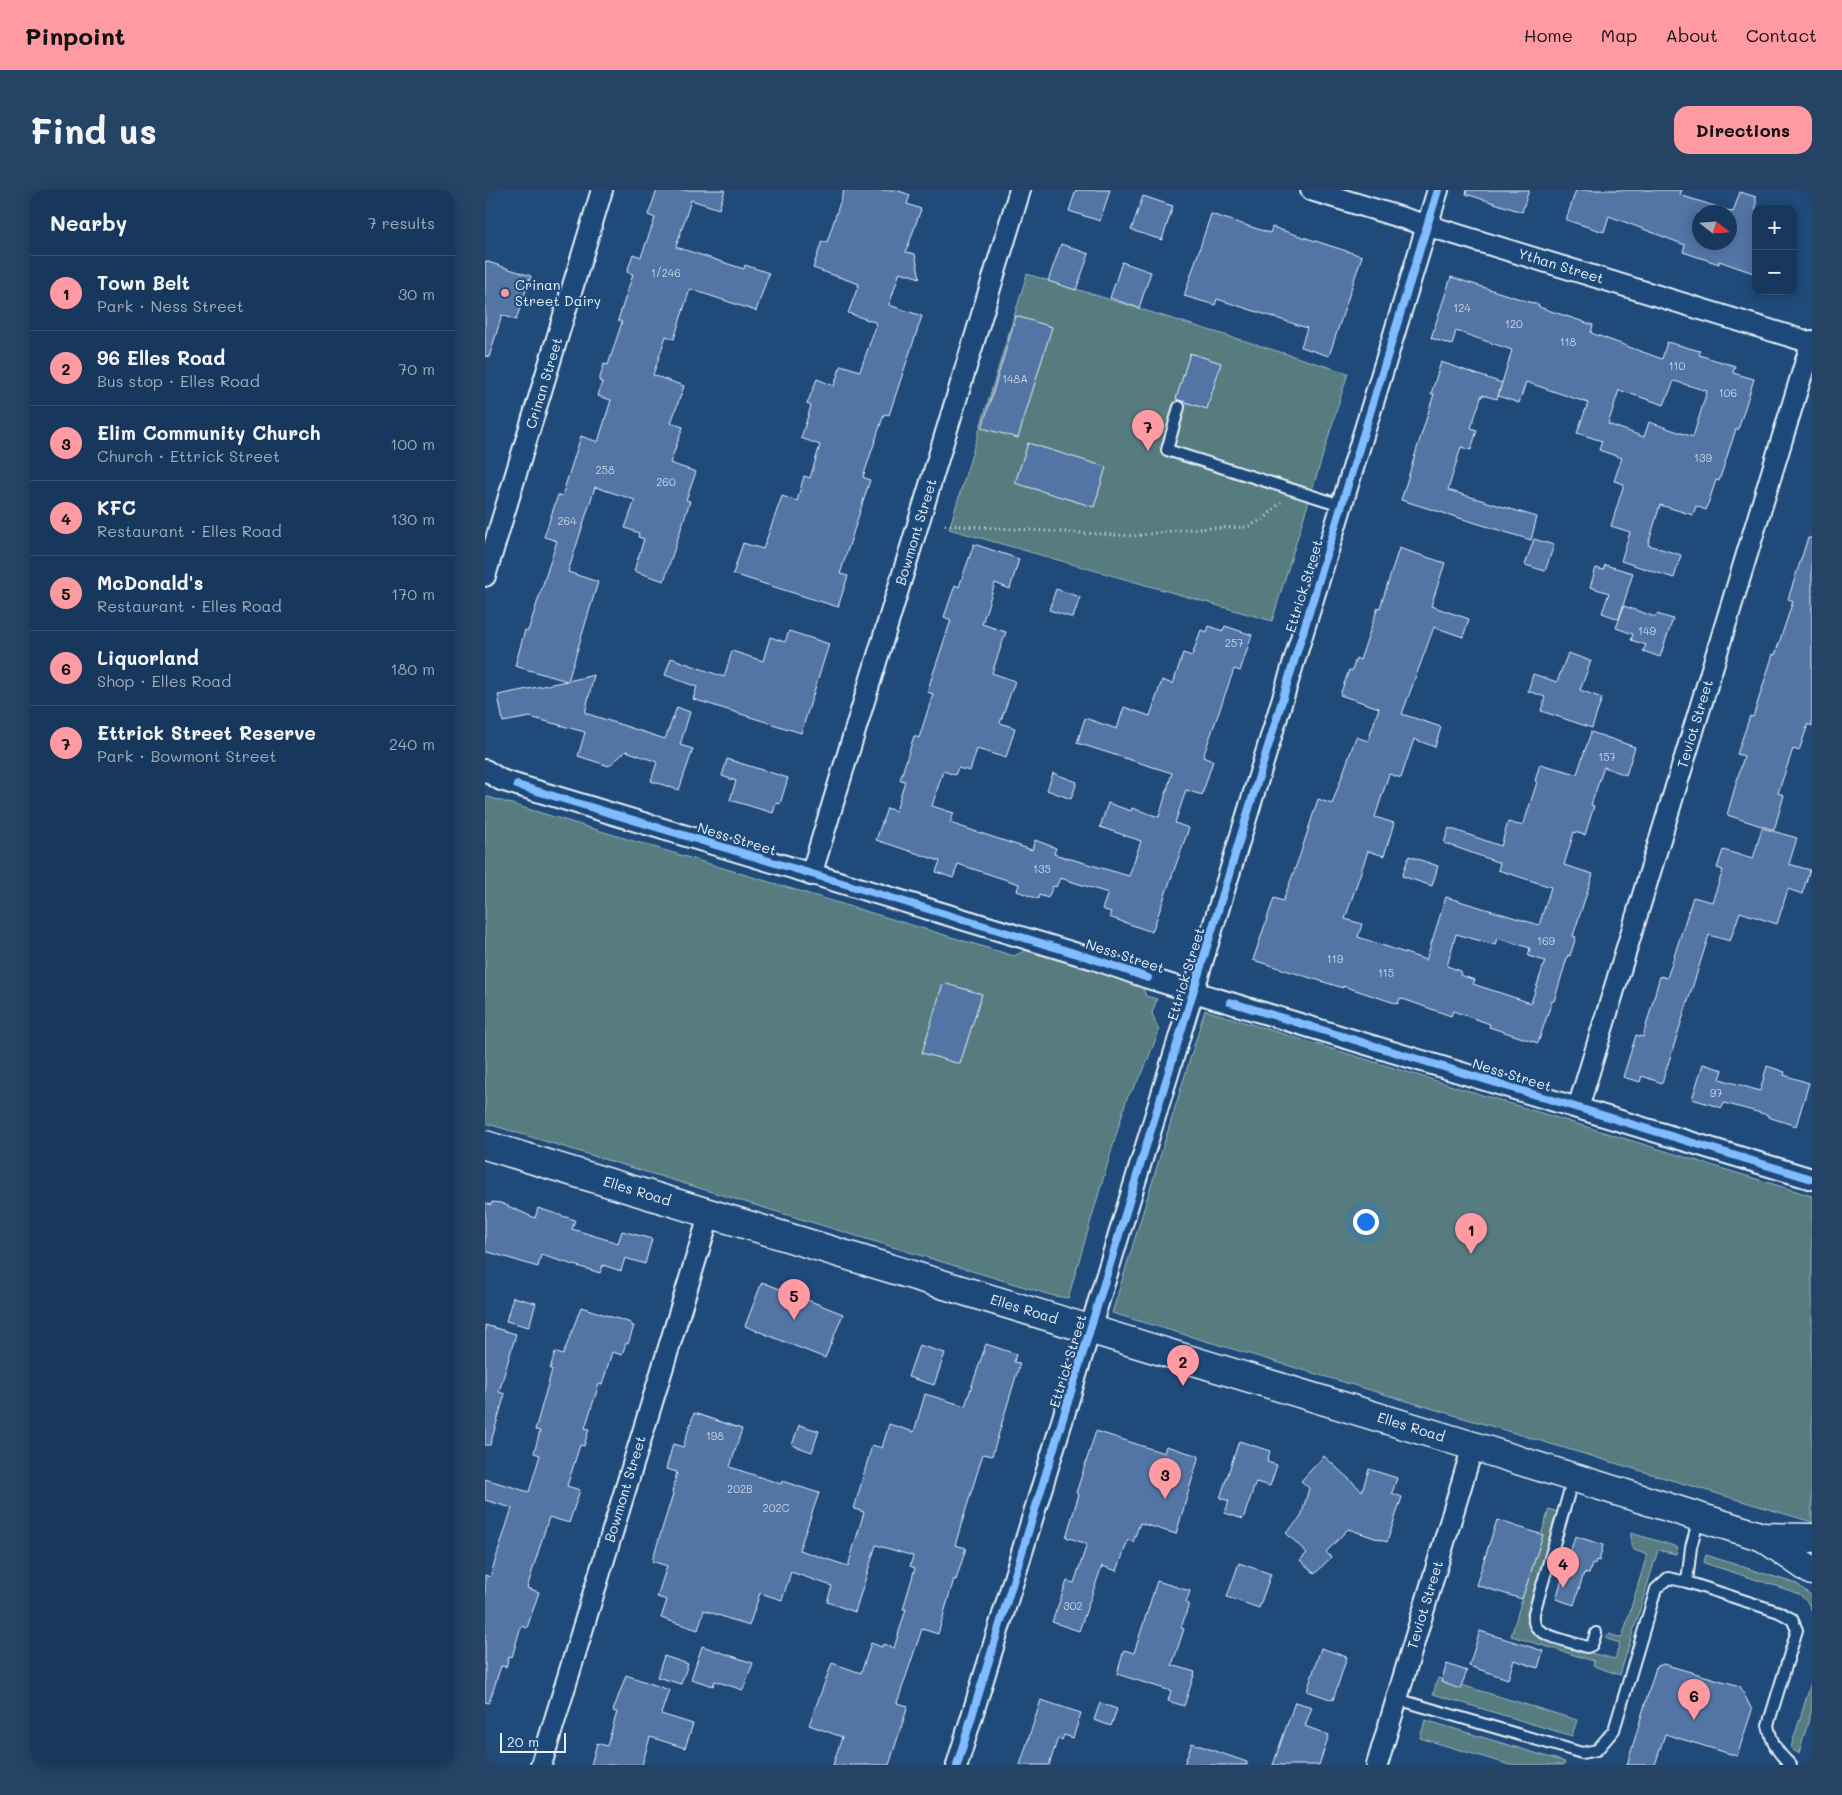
<!DOCTYPE html>
<meta charset="utf-8">
<style>
:root{--surface:#17385c;--page:#244365;--text:#f1f3f6;--muted:#9eacbb;--line:#365272;--accent:#ff9aa2}
body{margin:0;font-family:Mali,sans-serif;background:var(--page);color:var(--text)}
.controls{position:absolute;right:15px;top:15px;display:grid;overflow:hidden;border-radius:10px;box-shadow:0 2px 12px #0003}
.controls button{width:45px;height:45px;display:grid;place-items:center;padding:0;border:0;border-bottom:1px solid var(--line);background:var(--surface);color:var(--text);font:25px sans-serif}
.compass{position:absolute;left:1207px;top:15px;width:45px;height:45px;border-radius:50%;background:var(--surface);box-shadow:0 2px 12px #0003;rotate:107deg}
.scale{position:absolute;left:15px;bottom:12px;width:66px;box-sizing:border-box;padding-left:5px;border:2px solid #e8f1f8;border-top:0;font-size:14px;line-height:18px;white-space:nowrap;color:#e8f1f8;-webkit-text-stroke:4px #1f4a7a;paint-order:stroke}
.you{position:absolute;left:880px;top:1031px;width:18px;height:18px;margin:-12px;border:4px solid #fff;border-radius:50%;background:#1a73e8;box-shadow:0 0 0 8px #1a73e833}
.badge{display:grid;place-items:center;width:32px;height:32px;border-radius:50%;background:var(--accent);color:#111;font-size:16px;font-weight:700}
.pin{position:absolute;translate:-50% -41px;filter:drop-shadow(0 1px 2px #0008)}
.pin::after{content:'';position:absolute;top:26px;width:18px;height:15px;background:inherit;clip-path:polygon(0 0,100% 0,50% 100%)}
.list{margin:0;padding:0;list-style:none}
h2{display:flex;justify-content:space-between;align-items:center;height:65px;margin:0;padding:0 20px;font-size:21px}
h2 small{font-size:16px;font-weight:400;color:var(--muted)}
.list li{display:grid;grid-template-columns:32px 1fr auto;gap:15px;align-items:center;box-sizing:border-box;height:75px;padding:0 20px;border-top:1px solid var(--line)}
.list b{display:block;font-size:19px;white-space:nowrap}
.list p{margin:0;font-size:16px;white-space:nowrap;color:var(--muted)}
.list em{font-size:16px;font-style:normal;color:var(--muted)}
.map{position:relative;flex:none;width:1327px;height:1575px;overflow:hidden;border-radius:15px}
header{display:flex;align-items:center;gap:30px;box-sizing:border-box;height:70px;padding:0 25px;background:var(--accent);color:#111}
header strong{font-size:24px}
nav{display:flex;gap:28px;margin-inline-start:auto;font-size:18px}
.intro{display:flex;align-items:center;justify-content:space-between;box-sizing:border-box;height:120px;padding:0 30px}
h1{margin:0;font-size:35px}
.button{padding:12px 22px;border-radius:15px;background:var(--accent);color:#111;font-size:18px;font-weight:700}
main{display:flex;gap:30px;padding:0 30px}
aside{flex:1;background:var(--surface);border-radius:15px;box-shadow:0 2px 12px #0003}
.map>svg:first-child{display:block}
.green{fill:#577b80;stroke:#a0b6bc}
.building{fill:#5375a5;stroke:#e8f1f8;fill-rule:evenodd}
.lines{fill:none;stroke-linecap:round;stroke-linejoin:round}
.lane-casing{stroke:#e8f1f8;stroke-width:14}
.street-casing{stroke:#e8f1f8;stroke-width:24}
.secondary-casing{stroke:#e8f1f8;stroke-width:31}
.path{stroke:#e8f1f8;stroke-width:3;stroke-dasharray:1 4;stroke-linecap:butt}
.lane{stroke:#1f4a7a;stroke-width:10}
.street{stroke:#1f4a7a;stroke-width:20}
.secondary{stroke:#1f4a7a;stroke-width:28}
.cycleway-casing{stroke:#1f4a7a;stroke-width:11}
.cycleway{stroke:#80bcff;stroke-width:8}
.poi-dot{fill:#ff9aa2;stroke:#1f4a7a;stroke-width:2}
.labels{text-anchor:middle;stroke-width:4;stroke-linejoin:round;paint-order:stroke}
.number-label{font-size:11px;fill:#c3d2e3}
.street-label{font-size:14px;fill:#e8f1f8;stroke:#1f4a7a}
.poi-label{font-size:14px;fill:#e8f1f8;stroke:#1f4a7a;text-anchor:start}
</style>
<header>
<strong>Pinpoint</strong>
<nav><a>Home</a><a>Map</a><a>About</a><a>Contact</a></nav>
</header>
<div class="intro"><h1>Find us</h1><a class="button">Directions</a></div>
<main>
<aside>
<h2>Nearby<small>7 results</small></h2>
<ul class="list">
<li><span class="badge">1</span><div><b>Town Belt</b><p>Park · Ness Street</p></div><em>30 m</em></li>
<li><span class="badge">2</span><div><b>96 Elles Road</b><p>Bus stop · Elles Road</p></div><em>70 m</em></li>
<li><span class="badge">3</span><div><b>Elim Community Church</b><p>Church · Ettrick Street</p></div><em>100 m</em></li>
<li><span class="badge">4</span><div><b>KFC</b><p>Restaurant · Elles Road</p></div><em>130 m</em></li>
<li><span class="badge">5</span><div><b>McDonald's</b><p>Restaurant · Elles Road</p></div><em>170 m</em></li>
<li><span class="badge">6</span><div><b>Liquorland</b><p>Shop · Elles Road</p></div><em>180 m</em></li>
<li><span class="badge">7</span><div><b>Ettrick Street Reserve</b><p>Park · Bowmont Street</p></div><em>240 m</em></li>
</ul>
</aside>
<div class="map">
<svg width="1327" height="1575" viewBox="0 0 1327 1575">
<rect width="100%" height="100%" fill="#1f4a7a"/>
<filter id="ink" filterUnits="userSpaceOnUse"><feTurbulence type="fractalNoise" baseFrequency=".02" numOctaves="2"/><feDisplacementMap in="SourceGraphic" scale="10" xChannelSelector="R" yChannelSelector="G"/><feConvolveMatrix kernelMatrix="1 2 1 2 8 2 1 2 1" color-interpolation-filters="sRGB"/></filter>
<g filter="url(#ink)">
<g class="green">
<path d="M542,84L863,183L787,431L464,339Z"/>
<path d="M0,606L529,766L543,759L656,793L661,806L672,809L667,823L674,841L657,884L642,908L583,1108L569,1106L0,933Z"/>
<path d="M720,820L1327,1006V1332L627,1123Z"/>
<path d="M1064,1319L1073,1322L1041,1425C1042,1433 1043,1438 1048,1443C1060,1454 1112,1464 1130,1469L1135,1453L1122,1449L1121,1447L1124,1444L1137,1448L1162,1365L1149,1360L1146,1355V1343L1193,1357L1191,1364L1173,1360L1135,1485L1108,1476L1109,1471L1026,1446Z"/>
<path d="M1221,1365L1312,1394L1327,1406V1421L1323,1413L1314,1404L1291,1396L1219,1373Z"/>
<path d="M953,1488L1092,1530L1087,1546L948,1504Z"/>
<path d="M1327,1490V1519L1314,1563L1307,1560L1306,1557Z"/>
<path d="M940,1530L1080,1572L1079,1575H1025L935,1548Z"/>
</g>
<g class="building">
<path d="M172,0H240L234,19L206,10L191,57L259,79L260,75L284,83L271,121L205,99L189,149L181,146L168,185L199,196L186,233L198,237L185,273L211,282L201,310L205,311L179,391L149,381L159,349L153,347L154,343L140,338L150,310L110,297L83,382L113,392L83,491L109,485L100,523L180,549L192,517L205,522L195,555L208,559L194,600L166,591L172,572L141,561L124,576L93,566L100,542L45,527L18,532L13,505L82,491L30,476L40,440L43,441L72,351L59,347L73,305L77,306L96,246L113,252L126,210L113,206L117,192L114,191L119,174L123,175L137,132L133,130L148,84L142,82L148,64L156,67L170,28L163,25Z"/>
<path d="M359,0H411L425,5L422,14L436,19L421,62L430,64L435,88L415,82L404,115L437,126L404,225L399,224L378,287L385,290L355,384L363,386L353,417L248,384L258,353L278,359L297,306L312,311L319,286L325,288L335,255L316,248L326,216L322,214L332,189L349,196L356,175L375,181L392,133L363,123L374,94L328,78L337,51L342,52Z"/>
<path d="M591,0H625L615,31L584,21Z"/>
<path d="M982,0H1044L1037,22L981,4Z"/>
<path d="M1091,0H1197L1195,5L1248,22L1255,2L1271,7V84L1234,71V74L1198,62L1200,55L1124,26L1119,42L1081,30ZM1214,22H1244V52H1214Z"/>
<path d="M658,6L688,16L677,50L646,40Z"/>
<path d="M726,24L785,43L787,37L877,66L844,166L816,157L822,138L732,109L730,115L699,106Z"/>
<path d="M576,54L604,64L591,100L563,91Z"/>
<path d="M0,71L46,86L31,130L17,125L4,167L0,166Z"/>
<path d="M637,72L666,82L654,118L625,108Z"/>
<path d="M966,87L1054,115V117L1108,135L1106,143L1177,169L1182,152L1215,161L1214,165L1250,176L1248,183L1269,189L1253,240L1251,239L1234,291L1231,290L1221,320L1211,316L1208,325L1175,315L1163,355L1196,365L1189,388L1136,371L1145,342L1126,336L1139,294L1129,291L1137,268L1114,260L1117,251L1092,243L1103,213L1041,192L1034,213L1013,206L1027,160L971,141L967,155L946,148ZM1189,191L1222,201L1208,247L1164,232L1159,247L1123,234L1134,200L1179,215Z"/>
<path d="M531,126L567,137L533,248L497,238Z"/>
<path d="M705,163L736,173L722,219L691,209Z"/>
<path d="M956,172L1017,193L1012,209L997,205L986,238L992,240L986,260L976,257L963,300L1052,327L1046,350L916,310L949,204H946Z"/>
<path d="M543,253L621,277L609,317L530,293Z"/>
<path d="M1323,348H1327V536L1323,534L1314,561L1308,559L1293,603L1299,605L1289,640L1242,625L1259,566L1252,564L1265,526L1268,527L1288,464L1290,465L1308,411L1303,409Z"/>
<path d="M1049,349L1069,355L1060,381L1040,375Z"/>
<path d="M489,354L534,369L525,399L510,393L497,434L521,442L507,483L530,491L515,533L530,538L521,568L492,559L485,581L473,578L470,585L458,581L447,616L469,623L465,633L547,660L550,650L571,658L569,664L644,686L656,651L615,637L623,613L646,621L647,618L674,627L687,583L592,553L600,528L632,539L639,517L665,526L677,490L688,494L698,463L707,466L716,440L722,442L724,436L738,441L740,436L767,445L755,481L749,479L718,567L728,571L717,605L701,600L690,633L704,638L667,742L624,727L626,722L617,719L623,703L575,688L571,697L568,696L563,708L554,705L553,709L532,701L534,694L473,674L468,688L451,682L455,671L391,650L402,618L411,621L420,591L415,590L429,546L434,548L448,504L442,502L466,430L459,427L470,395L474,397Z"/>
<path d="M914,358L960,373L946,416L984,429L978,447L949,437L917,524L956,537L950,557L929,549L916,588L904,584L890,627L909,633L899,666L883,661L860,729L877,734L873,747L941,770L961,707L1054,735L1066,697L1013,680L1015,673L959,653L964,638L1016,656L1023,632L1038,636L1052,592L1050,591L1055,574L1092,584L1106,542L1150,557L1141,585L1119,577L1106,615L1109,616L1100,645L1089,642L1079,675L1108,684L1088,746L1091,747L1085,766L1083,765L1069,811H1067L1053,853L1004,837L1005,834L968,821L966,826L915,808L913,814L858,796V798L768,770L789,708L798,711L815,665L833,609L847,614L871,547L883,551L894,518L855,505L864,480L867,481L871,468L875,470L893,417L895,418ZM971,744L1010,755L1012,748L1045,758L1043,766L1060,771L1046,813L988,794L990,790L975,785L976,781L962,776Z"/>
<path d="M1120,375L1148,383L1134,429L1117,423L1124,403L1105,397L1111,378L1118,380Z"/>
<path d="M571,399L595,407L588,428L564,420Z"/>
<path d="M1139,416L1170,427L1172,424L1188,429L1175,467L1158,461L1161,455L1146,450L1148,444L1131,438Z"/>
<path d="M304,441L344,454L316,543L208,509L212,497L180,485L186,468L239,487L247,461L278,471L285,447L300,452Z"/>
<path d="M1083,463L1106,471L1095,500L1117,508L1107,538L1056,521L1060,507L1043,501L1048,484L1072,492Z"/>
<path d="M242,569L303,588L295,614L291,613L288,623L245,610L251,591L237,586Z"/>
<path d="M568,583L592,592L586,609L562,600Z"/>
<path d="M1277,638L1312,648L1304,674L1325,680L1317,704L1303,699L1292,734L1255,722L1245,751L1224,745L1177,893L1157,886L1155,892L1138,887L1151,845L1158,847L1175,786L1182,788L1208,707L1227,712L1238,680L1232,678L1238,660L1268,669Z"/>
<path d="M924,666L953,676L947,696L917,686Z"/>
<path d="M458,793L497,804L475,874L437,863Z"/>
<path d="M1218,874L1238,880L1235,889L1275,901L1282,876L1300,882L1299,885L1324,893L1311,936L1283,927V925L1239,913L1237,918L1207,909Z"/>
<path d="M7,1012L16,1013L50,1028L53,1018L90,1030L87,1039L133,1053L137,1041L167,1049L160,1074L140,1068L136,1081L118,1075L115,1083L56,1065L53,1077L0,1061V1013L6,1015Z"/>
<path d="M277,1092L358,1124L340,1168L260,1136Z"/>
<path d="M28,1107L51,1113L44,1137L21,1131Z"/>
<path d="M96,1117L146,1133V1135L149,1136L143,1154L141,1153L137,1165L127,1162L117,1195L114,1194L100,1238L104,1239L99,1256L95,1255L82,1296L95,1300L84,1333L64,1327L42,1398L54,1402L42,1438L36,1436L27,1467L24,1466L21,1477L16,1476L4,1513L0,1512V1385L5,1387L27,1318L0,1310V1289L44,1302L55,1265L49,1263L55,1241L50,1240L67,1180L65,1179L70,1162L78,1165Z"/>
<path d="M0,1135L31,1144L14,1202L20,1204L5,1255H0Z"/>
<path d="M501,1154L531,1164L529,1172L535,1173L507,1266L498,1264L470,1355L481,1358L471,1390L469,1389L453,1444L437,1439L412,1513L423,1516L404,1575H348L357,1547L324,1535L347,1473L376,1483L386,1453L397,1457L398,1454L409,1458L421,1419H418L430,1378L425,1376L428,1366L391,1355L370,1422L342,1412L347,1396L306,1382L297,1410L275,1403L264,1436L219,1420L213,1440L176,1428L182,1410L172,1407L182,1376L167,1371L188,1304L187,1302L192,1282L181,1279L188,1254L198,1257L209,1223L257,1239L245,1277L296,1294L297,1291L334,1303L314,1360L363,1376L379,1322L369,1319L387,1255L397,1258L404,1234L429,1242L440,1204L480,1216Z"/>
<path d="M434,1155L460,1163L449,1195L423,1187Z"/>
<path d="M314,1235L334,1241L327,1262L307,1255Z"/>
<path d="M611,1241L679,1263L681,1256L714,1266L691,1344L655,1333L648,1352L643,1350L632,1381L617,1376L594,1441L567,1432L582,1391L589,1393L602,1354L581,1347L594,1304L591,1303Z"/>
<path d="M754,1251L785,1261L782,1272L792,1275L785,1296L771,1292L758,1329L740,1323L744,1311L735,1308Z"/>
<path d="M839,1266L877,1301L884,1279L912,1288L907,1303L917,1307L902,1352L863,1339L841,1362L846,1367L830,1384L815,1370L822,1363L801,1343L816,1327L824,1298L816,1291Z"/>
<path d="M1012,1330L1058,1345L1037,1409L991,1395Z"/>
<path d="M1090,1346L1118,1355L1114,1371L1111,1370L1110,1375L1107,1374L1104,1384L1099,1383L1089,1415L1071,1409Z"/>
<path d="M754,1373L786,1384L774,1418L742,1407Z"/>
<path d="M672,1391L705,1401L701,1413L704,1414L696,1438L699,1439L687,1475L710,1482L699,1516L683,1511L686,1501L632,1484L639,1460L649,1463Z"/>
<path d="M995,1441L1058,1461L1053,1478L1029,1470L1023,1489L984,1476Z"/>
<path d="M217,1456L268,1473L258,1500L230,1491L228,1496L206,1489Z"/>
<path d="M836,1458L862,1467L848,1510L822,1501Z"/>
<path d="M179,1466L203,1474L196,1494L172,1487Z"/>
<path d="M962,1474L982,1481L975,1499L956,1492Z"/>
<path d="M1178,1474L1255,1496L1267,1520L1252,1566L1180,1544L1170,1575H1142L1171,1477Z"/>
<path d="M141,1485L184,1500L176,1524L208,1534L200,1558L165,1547L157,1575H106L112,1553L122,1556L132,1522L128,1521Z"/>
<path d="M556,1510L596,1523L588,1548L579,1545L577,1550L573,1548L564,1575H535Z"/>
<path d="M810,1512L827,1517L820,1536L844,1545L834,1575H788Z"/>
<path d="M615,1513L632,1519L626,1536L609,1530Z"/>
<path d="M707,1553L762,1572V1575H699Z"/>
</g>
<g class="lines">
<g class="lane-casing">
<g id="lane">
<path d="M694,217L682,260L856,315"/>
<path d="M1088,1289L1049,1423C1049,1429 1048,1434 1052,1438C1060,1447 1090,1453 1102,1457L1107,1455L1111,1443"/>
<path d="M1214,1328L1206,1357L1202,1392L1294,1422L1307,1429L1312,1440L1283,1535C1287,1554 1292,1562 1306,1575"/>
<path d="M912,1509L1097,1563L1112,1560L1129,1540L1171,1399L1183,1388L1202,1392"/>
</g>
</g>
<g class="street-casing">
<g id="street">
<path d="M826,0L1327,153"/>
<path d="M0,386L117,0"/>
<path d="M0,580L16,590L32,595L609,769L663,788L1327,989"/>
<path d="M326,685L535,0"/>
<path d="M1093,918L1327,151"/>
<path d="M56,1575L225,1023"/>
<path d="M472,1575L953,0"/>
<path d="M892,1575L988,1256"/>
</g>
</g>
<g class="secondary-casing">
<g id="secondary">
<path d="M0,955L988,1256L1278,1347L1327,1348"/>
<path d="M1278,1347L1327,1381"/>
</g>
</g>
<path class="path" d="M460,335L648,346L703,339L763,337L780,328L796,312"/>
<use href="#lane" class="lane"/>
<use href="#street" class="street"/>
<use href="#secondary" class="secondary"/>
<g class="cycleway-casing">
<g id="cycleway">
<path d="M32,595L609,769L663,788"/>
<path d="M745,812L1327,989"/>
<path d="M472,1575L953,0"/>
</g>
</g>
<use href="#cycleway" class="cycleway"/>
</g>
</g>
<circle class="poi-dot" cx="20" cy="103" r="5"/>
<g class="labels">
<g class="number-label">
<text x="181" y="87">1/246</text>
<text x="977" y="122">124</text>
<text x="1029" y="138">120</text>
<text x="1083" y="156">118</text>
<text x="1192" y="180">110</text>
<text x="530" y="193">148A</text>
<text x="1243" y="207">106</text>
<text x="1218" y="272">139</text>
<text x="120" y="284">258</text>
<text x="181" y="296">260</text>
<text x="82" y="335">264</text>
<text x="1162" y="445">149</text>
<text x="749" y="457">257</text>
<text x="1122" y="571">157</text>
<text x="557" y="683">135</text>
<text x="1061" y="755">169</text>
<text x="850" y="773">119</text>
<text x="901" y="787">115</text>
<text x="1231" y="907">97</text>
<text x="230" y="1250">198</text>
<text x="255" y="1303">202B</text>
<text x="291" y="1322">202C</text>
<text x="588" y="1420">302</text>
</g>
<g class="street-label">
<text transform="translate(1076 76) rotate(17)" y="5">Ythan Street</text>
<text transform="translate(59 193) rotate(-73)" y="5">Crinan Street</text>
<text transform="translate(431 342) rotate(-73)" y="5">Bowmont Street</text>
<text transform="translate(819 396) rotate(-73)" y="5">Ettrick Street</text>
<text transform="translate(1210 534) rotate(-73)" y="5">Teviot Street</text>
<text transform="translate(252 649) rotate(17)" y="5">Ness Street</text>
<text transform="translate(640 766) rotate(18)" y="5">Ness Street</text>
<text transform="translate(701 784) rotate(-73)" y="5">Ettrick Street</text>
<text transform="translate(1027 885) rotate(17)" y="5">Ness Street</text>
<text transform="translate(152 1001) rotate(17)" y="5">Elles Road</text>
<text transform="translate(539 1119) rotate(17)" y="5">Elles Road</text>
<text transform="translate(583 1171) rotate(-73)" y="5">Ettrick Street</text>
<text transform="translate(926 1237) rotate(17)" y="5">Elles Road</text>
<text transform="translate(140 1299) rotate(-73)" y="5">Bowmont Street</text>
<text transform="translate(940 1415) rotate(-73)" y="5">Teviot Street</text>
</g>
<g class="poi-label">
<text x="30" y="100">Crinan<tspan x="30" dy="16">Street Dairy</tspan></text>
</g>
</g>
</svg>
<div class="controls">
<button>+</button>
<button>−</button>
</div>
<svg class="compass" viewBox="-18 -18 36 36"><path d="M0-13l5 13h-10z" fill="#e53935"/><path d="M0 13l5-13h-10z" fill="#9eacbb"/></svg>
<div class="scale">20 m</div>
<div class="you"></div>
<div class="pin badge" style="left:986px;top:1064px">1</div>
<div class="pin badge" style="left:698px;top:1196px">2</div>
<div class="pin badge" style="left:680px;top:1309px">3</div>
<div class="pin badge" style="left:1078px;top:1398px">4</div>
<div class="pin badge" style="left:309px;top:1130px">5</div>
<div class="pin badge" style="left:1209px;top:1530px">6</div>
<div class="pin badge" style="left:663px;top:261px">7</div>
</div>
</main>
